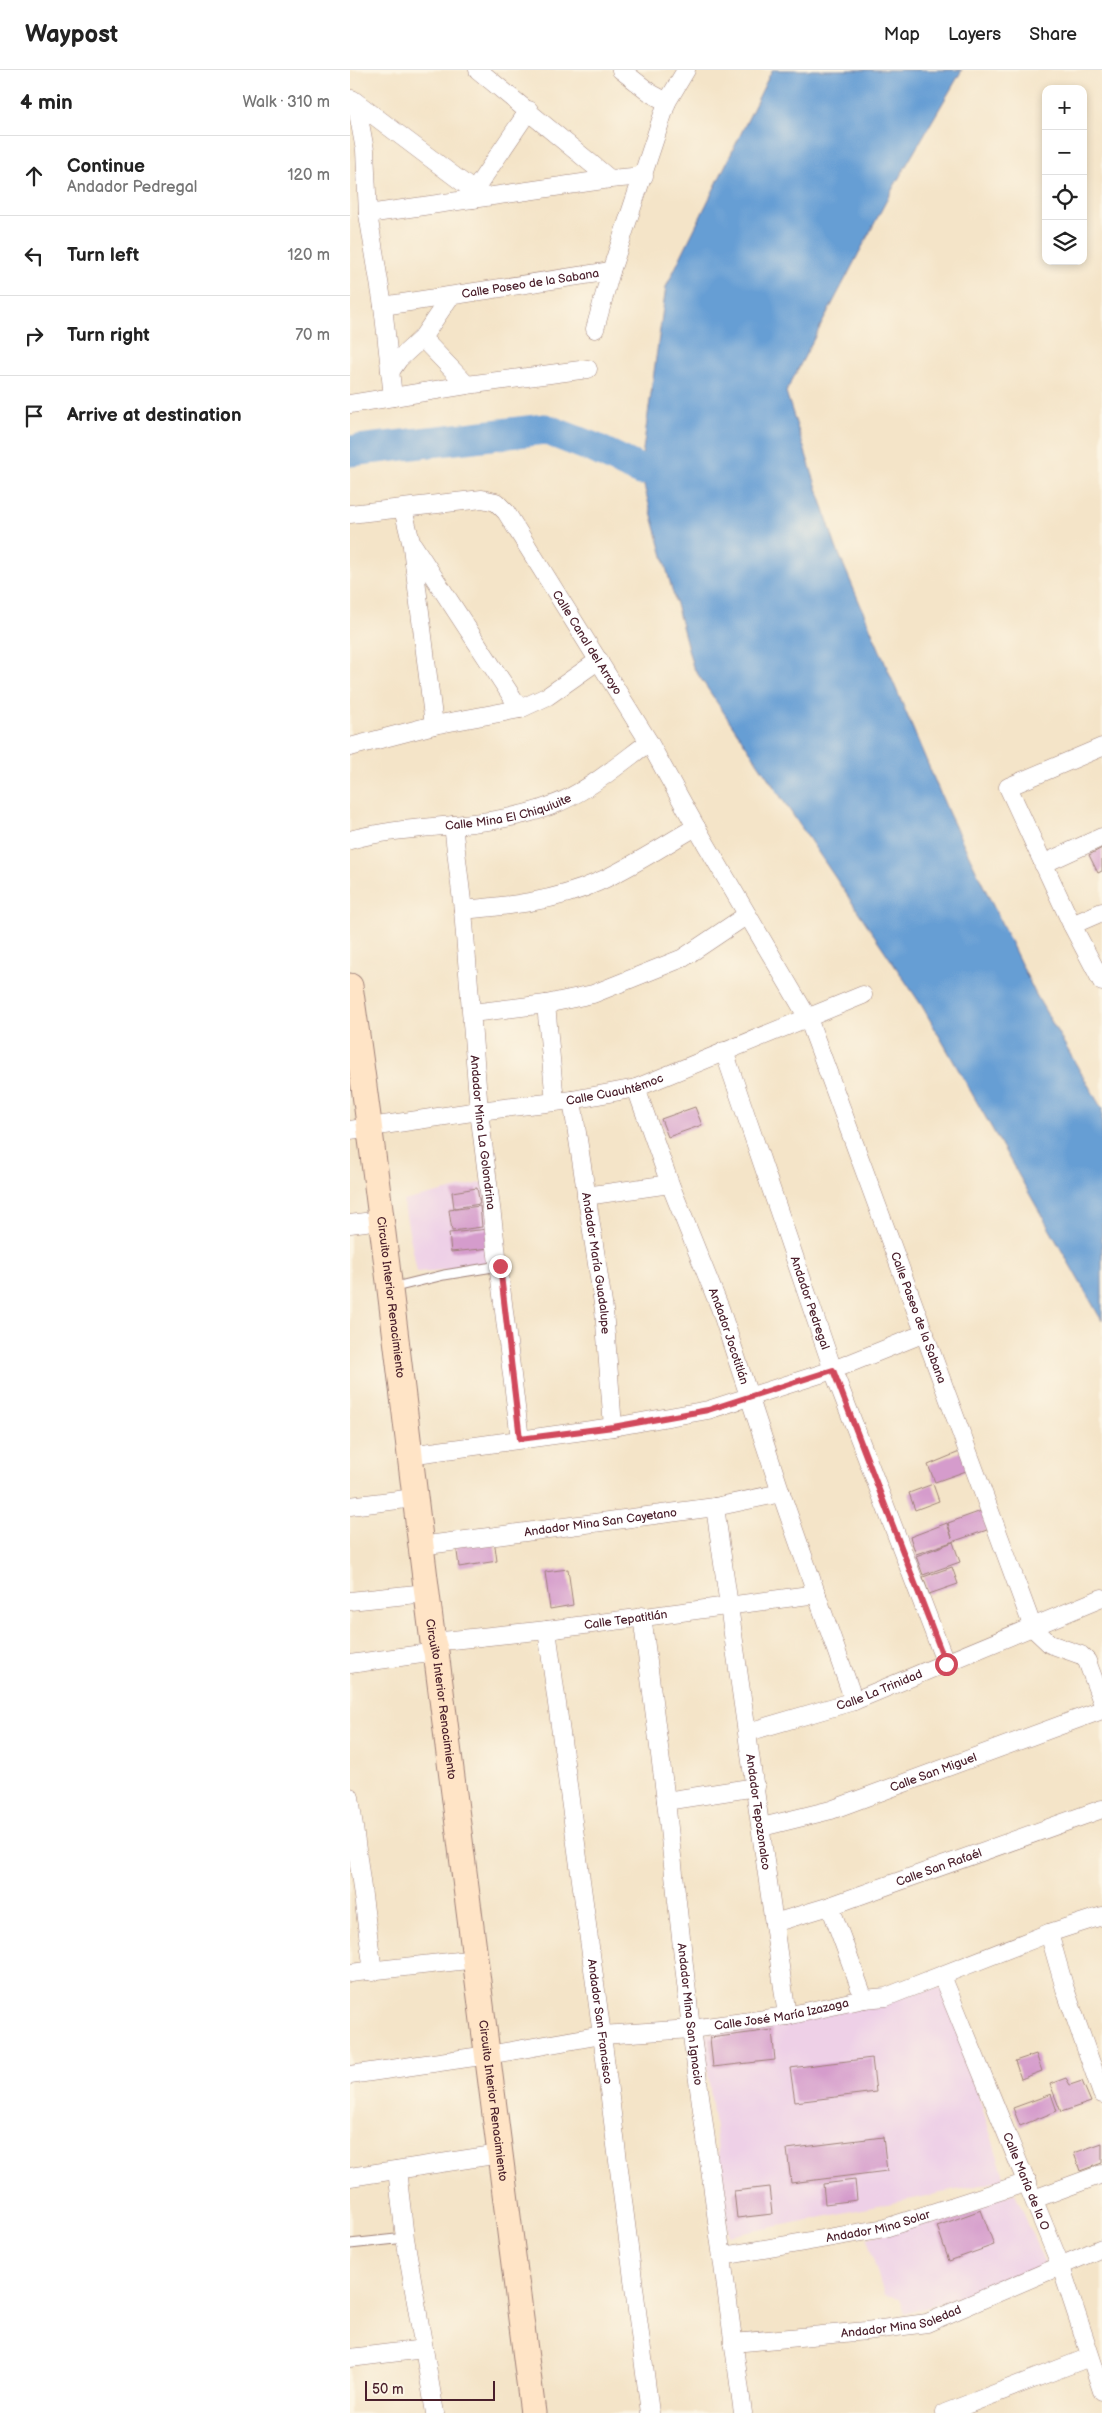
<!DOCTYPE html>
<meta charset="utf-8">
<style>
:root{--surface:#fff;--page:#f2f2f2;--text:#222;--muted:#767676;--line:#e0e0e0}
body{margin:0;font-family:"Balsamiq Sans",sans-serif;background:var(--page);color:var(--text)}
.controls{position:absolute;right:15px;top:15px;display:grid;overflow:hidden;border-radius:10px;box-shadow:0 2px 8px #0003}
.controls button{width:45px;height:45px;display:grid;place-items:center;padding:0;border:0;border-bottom:1px solid var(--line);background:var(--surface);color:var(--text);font:25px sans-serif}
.scale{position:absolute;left:15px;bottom:12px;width:130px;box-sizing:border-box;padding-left:5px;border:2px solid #4a1f2b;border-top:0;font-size:14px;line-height:18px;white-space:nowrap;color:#4a1f2b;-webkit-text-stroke:4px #fcf5e5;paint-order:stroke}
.stop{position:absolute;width:15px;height:15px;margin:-11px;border:4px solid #d1495b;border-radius:50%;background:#fff}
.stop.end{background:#d1495b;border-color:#fff;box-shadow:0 1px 5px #0008}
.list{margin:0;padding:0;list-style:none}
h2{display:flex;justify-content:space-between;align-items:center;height:65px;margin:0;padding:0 20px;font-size:21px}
h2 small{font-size:16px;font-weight:400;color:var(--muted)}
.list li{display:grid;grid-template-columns:32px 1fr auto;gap:15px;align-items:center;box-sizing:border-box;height:80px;padding:0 20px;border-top:1px solid var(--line)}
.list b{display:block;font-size:19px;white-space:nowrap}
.list p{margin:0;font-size:16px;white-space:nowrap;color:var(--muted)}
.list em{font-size:16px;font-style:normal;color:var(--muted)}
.icon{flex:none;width:28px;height:28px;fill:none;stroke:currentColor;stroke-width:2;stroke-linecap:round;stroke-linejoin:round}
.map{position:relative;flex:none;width:752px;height:2343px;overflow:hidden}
header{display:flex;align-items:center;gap:30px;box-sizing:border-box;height:70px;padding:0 25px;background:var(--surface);border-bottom:1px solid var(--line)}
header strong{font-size:24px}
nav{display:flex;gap:28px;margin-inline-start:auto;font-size:18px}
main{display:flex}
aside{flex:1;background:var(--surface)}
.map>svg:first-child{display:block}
.built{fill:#eed0e7}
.water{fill:#669ed4;stroke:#585e80}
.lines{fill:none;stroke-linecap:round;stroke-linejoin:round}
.river{stroke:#669ed4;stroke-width:31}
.building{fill:#d59ccc}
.lane-casing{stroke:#9f827a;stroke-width:11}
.street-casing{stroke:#9f827a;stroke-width:19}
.secondary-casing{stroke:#9f827a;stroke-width:27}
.lane{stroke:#fff;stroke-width:9}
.street{stroke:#fff;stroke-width:18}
.secondary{stroke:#ffe4c6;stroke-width:25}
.route{stroke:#d1495b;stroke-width:6}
.labels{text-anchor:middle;stroke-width:4;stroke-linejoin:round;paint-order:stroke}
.street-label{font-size:12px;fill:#4a1f2b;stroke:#fcf5e5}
</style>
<header>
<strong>Waypost</strong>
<nav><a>Map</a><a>Layers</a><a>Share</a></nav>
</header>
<main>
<aside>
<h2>4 min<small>Walk · 310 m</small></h2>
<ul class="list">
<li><svg class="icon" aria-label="ahead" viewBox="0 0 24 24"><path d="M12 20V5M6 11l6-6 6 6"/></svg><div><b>Continue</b><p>Andador Pedregal</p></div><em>120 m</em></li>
<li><svg class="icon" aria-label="left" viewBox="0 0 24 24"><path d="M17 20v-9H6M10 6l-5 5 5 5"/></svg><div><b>Turn left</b></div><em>120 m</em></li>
<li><svg class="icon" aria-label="right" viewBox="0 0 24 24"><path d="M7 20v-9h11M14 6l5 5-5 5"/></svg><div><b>Turn right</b></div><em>70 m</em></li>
<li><svg class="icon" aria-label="arrive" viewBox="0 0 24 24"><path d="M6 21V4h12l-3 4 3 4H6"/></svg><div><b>Arrive at destination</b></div></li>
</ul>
</aside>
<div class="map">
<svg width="752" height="2343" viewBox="0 0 752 2343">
<rect width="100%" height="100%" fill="#fcf5e5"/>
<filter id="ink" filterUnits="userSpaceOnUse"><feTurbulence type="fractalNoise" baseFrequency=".02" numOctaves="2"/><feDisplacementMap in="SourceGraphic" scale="10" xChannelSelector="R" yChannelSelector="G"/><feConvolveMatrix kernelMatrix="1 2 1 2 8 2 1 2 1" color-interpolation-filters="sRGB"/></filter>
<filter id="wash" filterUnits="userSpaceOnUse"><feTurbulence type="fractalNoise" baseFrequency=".0096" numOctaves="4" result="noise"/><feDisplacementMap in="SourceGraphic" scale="20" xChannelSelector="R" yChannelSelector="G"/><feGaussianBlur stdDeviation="1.12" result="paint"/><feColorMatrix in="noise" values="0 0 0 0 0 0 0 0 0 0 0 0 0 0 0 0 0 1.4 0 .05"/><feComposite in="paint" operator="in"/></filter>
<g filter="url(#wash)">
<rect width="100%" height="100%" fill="#f4e4c8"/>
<g class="built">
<path d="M135,1112L145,1196L67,1202L53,1131Z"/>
<path d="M594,1917L655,2110L379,2166L353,1965Z"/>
<path d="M665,2123L698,2201L555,2244L550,2228L534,2225L517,2168Z"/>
</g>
<path class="water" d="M422,0H612L543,118L436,322L486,477L599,744L685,923L752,1039V1251L572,936L343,597L290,401L316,217Z"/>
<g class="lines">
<path class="river" d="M0,381L195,359L244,378L290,400"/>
</g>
<g id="blocks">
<g class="building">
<path d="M752,778V801L748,803L739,785Z"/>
<path d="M345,1037L352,1055L318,1067L311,1049Z"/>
<path d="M127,1118L130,1134L104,1138L102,1122Z"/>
<path d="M130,1136L132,1157L102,1161L99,1140Z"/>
<path d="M139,1159L141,1178L101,1182L99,1163Z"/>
<path d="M612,1381L619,1400L585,1412L578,1395Z"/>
<path d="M583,1414L589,1431L565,1440L559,1423Z"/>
<path d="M634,1440L640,1459L566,1484L560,1467L597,1453L602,1468L598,1453Z"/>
<path d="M144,1469L147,1491L109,1497L106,1474Z"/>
<path d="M603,1472L610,1492L573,1505L566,1486Z"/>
<path d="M602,1497L608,1514L579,1524L573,1507Z"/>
<path d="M218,1499L223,1535L200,1539L195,1502Z"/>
<path d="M422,1960L425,1990L363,1997L360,1968Z"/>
<path d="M686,1984L692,2001L671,2009L665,1991Z"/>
<path d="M522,1988L526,2022L445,2032L440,1998Z"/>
<path d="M716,2008L720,2015L732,2011L741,2032L711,2042L700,2014Z"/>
<path d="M701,2024L707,2041L670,2056L663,2038Z"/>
<path d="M533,2067L537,2101L441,2113L437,2079Z"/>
<path d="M752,2073V2093L730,2101L724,2083Z"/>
<path d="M505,2110L507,2130L475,2134L473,2114Z"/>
<path d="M419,2117L422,2144L387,2148L384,2121Z"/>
<path d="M631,2140L644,2175L599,2191L587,2156Z"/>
</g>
</g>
</g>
<g filter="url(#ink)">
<use href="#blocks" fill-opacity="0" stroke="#9f827a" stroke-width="1"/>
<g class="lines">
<g class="lane-casing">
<g id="lane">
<path d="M41,1218L94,1205L149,1196"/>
<path d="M0,2174L55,2168"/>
</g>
</g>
<g class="street-casing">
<g id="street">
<path d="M128,0L260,109"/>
<path d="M271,0L302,24L317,32"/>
<path d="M2,29L124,121"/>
<path d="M6,32L15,80L18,144L33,236L43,327"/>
<path d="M124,129V121L179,40"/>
<path d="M18,144L260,109L294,106"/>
<path d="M100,227L72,268L117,315"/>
<path id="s1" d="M33,236L261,201"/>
<path d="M245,259L261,201L317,32L336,0"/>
<path d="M40,302L49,289L72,268"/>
<path d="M0,334L117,315L238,299"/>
<path d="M53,439L61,472L170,639"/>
<path id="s2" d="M0,444L132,429L146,432L156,442L299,672L346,757L458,948L683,1558L700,1574L731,1585L737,1591L752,1632"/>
<path d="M62,477L84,655"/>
<path d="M0,677L84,655L170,639L198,626L249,590"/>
<path d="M752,677L658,717L722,855L752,912"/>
<path id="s3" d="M103,755L113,840L129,1041L170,1369"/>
<path id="s4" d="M0,770C65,752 136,760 200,736C236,723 268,695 299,672"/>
<path d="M693,794L752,767"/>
<path d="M113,840C159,836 206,831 248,812C282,797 314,775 346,757"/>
<path d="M722,855L752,842"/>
<path d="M196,934L205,1032"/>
<path d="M122,943L196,934L243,924L333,888L397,845"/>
<path id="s5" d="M374,981L483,1300L596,1594"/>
<path id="s6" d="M286,1018L320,1114L370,1238L431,1423L504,1631"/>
<path id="s7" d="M222,1030L254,1240L263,1357"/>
<path id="s8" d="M0,1060L129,1041L222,1030L286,1018L513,925"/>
<path d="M236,1126L320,1114"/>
<path d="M0,1154L30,1150"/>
<path d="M59,1385L263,1357L358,1340L483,1300L575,1263"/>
<path d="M0,1436L64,1428"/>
<path id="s9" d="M365,1437L437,1946"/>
<path id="s10" d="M70,1476L365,1437L431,1423"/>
<path d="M0,1531L76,1523"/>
<path id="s11" d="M292,1546L316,1731L341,1959L393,2343"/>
<path id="s12" d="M197,1560L252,1965L300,2343"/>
<path id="s13" d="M83,1572L197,1560L467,1524"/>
<path d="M0,1594L86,1582"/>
<path id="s14" d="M398,1662L504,1631L752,1528"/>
<path d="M0,1727L23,1902"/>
<path d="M316,1731L406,1717"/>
<path id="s15" d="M412,1757L481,1740L752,1640"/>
<path d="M480,1836L514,1929"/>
<path id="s16" d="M424,1853L480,1836L752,1739"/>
<path d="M699,1863L715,1919L752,2024"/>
<path d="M0,1903L127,1889"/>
<path id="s17" d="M592,1906L710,2194L752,2321"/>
<path id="s18" d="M0,2005L138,1985L252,1965L341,1959L437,1946L514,1929L536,1927L699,1863L752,1846"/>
<path d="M47,2100L55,2168L85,2343"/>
<path d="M0,2107L150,2084"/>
<path d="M684,2129L752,2104"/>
<path id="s19" d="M373,2186L535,2158L678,2112"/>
<path id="s20" d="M383,2273L516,2261L577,2253L752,2178"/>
<path d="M0,2288L74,2279"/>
<path d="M595,2343L740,2287"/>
</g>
</g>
<g class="secondary-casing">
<g id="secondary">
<path id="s21" d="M0,916C32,1134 55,1353 83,1572L86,1582L183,2343"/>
</g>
</g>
<use href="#lane" class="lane"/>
<use href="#street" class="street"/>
<use href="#secondary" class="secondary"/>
</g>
</g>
<g class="lines" filter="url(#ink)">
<path class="route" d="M150,1196L170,1369L263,1357L358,1340L483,1300L596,1594"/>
</g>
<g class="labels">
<g class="street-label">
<text dy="4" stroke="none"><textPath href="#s1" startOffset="149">Calle Paseo de la Sabana</textPath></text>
<text dy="4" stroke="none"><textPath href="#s2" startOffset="315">Calle Canal del Arroyo</textPath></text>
<text dy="4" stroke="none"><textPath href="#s4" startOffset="161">Calle Mina El Chiquiuite</textPath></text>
<text dy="4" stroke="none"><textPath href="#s8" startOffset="268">Calle Cuauhtémoc</textPath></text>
<text dy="4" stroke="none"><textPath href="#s3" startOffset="309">Andador Mina La Golondrina</textPath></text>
<text dy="4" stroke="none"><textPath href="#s7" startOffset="165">Andador María Guadalupe</textPath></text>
<text dy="4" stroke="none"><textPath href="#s21" startOffset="314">Circuito Interior Renacimiento</textPath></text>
<text dy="4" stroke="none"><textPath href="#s5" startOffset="266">Andador Pedregal</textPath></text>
<text dy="4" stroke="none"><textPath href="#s2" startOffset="1070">Calle Paseo de la Sabana</textPath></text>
<text dy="4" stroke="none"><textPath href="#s6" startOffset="265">Andador Jocotitlán</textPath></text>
<text dy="4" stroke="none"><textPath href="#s10" startOffset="182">Andador Mina San Cayetano</textPath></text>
<text dy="4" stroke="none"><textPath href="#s13" startOffset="194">Calle Tepatitlán</textPath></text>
<text dy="4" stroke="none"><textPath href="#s14" startOffset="138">Calle La Trinidad</textPath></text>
<text dy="4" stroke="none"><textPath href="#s21" startOffset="719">Circuito Interior Renacimiento</textPath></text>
<text dy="4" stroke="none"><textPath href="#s15" startOffset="180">Calle San Miguel</textPath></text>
<text dy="4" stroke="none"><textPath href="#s9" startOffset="308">Andador Tepozonalco</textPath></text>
<text dy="4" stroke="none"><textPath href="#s16" startOffset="174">Calle San Rafaél</textPath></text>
<text dy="4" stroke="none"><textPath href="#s18" startOffset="436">Calle José María Izazaga</textPath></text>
<text dy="4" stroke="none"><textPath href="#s11" startOffset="401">Andador Mina San Ignacio</textPath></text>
<text dy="4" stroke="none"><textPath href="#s12" startOffset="395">Andador San Francisco</textPath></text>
<text dy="4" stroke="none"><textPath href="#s21" startOffset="1124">Circuito Interior Renacimiento</textPath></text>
<text dy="4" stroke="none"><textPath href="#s17" startOffset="222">Calle María de la O</textPath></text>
<text dy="4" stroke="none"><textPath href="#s19" startOffset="158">Andador Mina Solar</textPath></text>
<text dy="4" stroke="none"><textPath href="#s20" startOffset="170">Andador Mina Soledad</textPath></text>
</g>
</g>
</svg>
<div class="controls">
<button>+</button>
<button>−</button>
<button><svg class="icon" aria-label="locate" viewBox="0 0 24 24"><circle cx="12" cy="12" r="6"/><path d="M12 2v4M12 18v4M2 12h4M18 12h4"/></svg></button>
<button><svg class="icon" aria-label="layers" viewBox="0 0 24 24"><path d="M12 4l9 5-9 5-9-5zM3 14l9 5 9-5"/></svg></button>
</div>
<div class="scale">50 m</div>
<div class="stop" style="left:596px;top:1594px"></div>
<div class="stop end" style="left:150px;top:1196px"></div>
</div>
</main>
